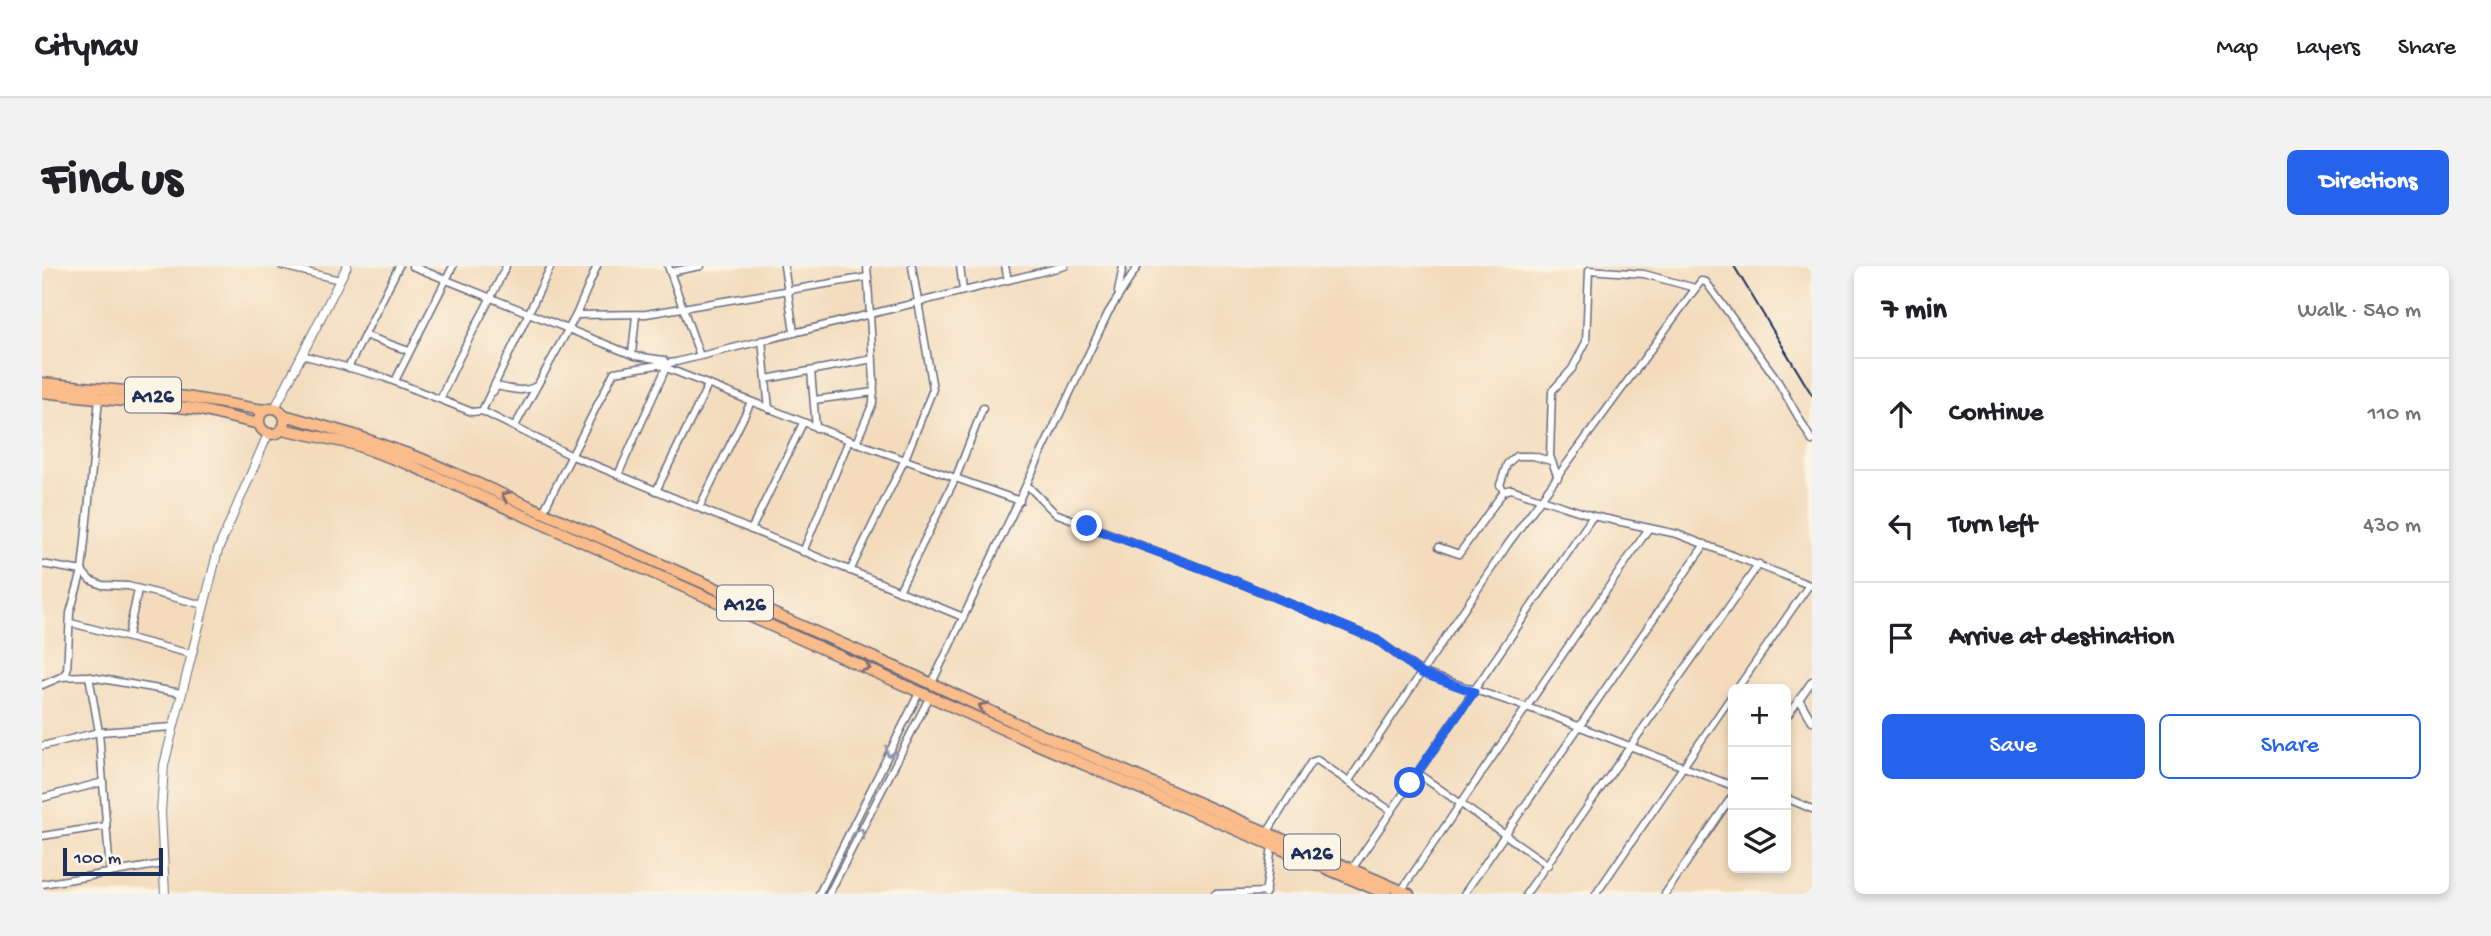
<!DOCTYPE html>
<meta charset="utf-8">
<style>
:root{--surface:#fff;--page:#f2f2f2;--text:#202124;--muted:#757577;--line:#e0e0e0;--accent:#2563eb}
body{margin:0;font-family:"Gochi Hand",sans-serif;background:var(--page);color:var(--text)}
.controls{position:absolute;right:21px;bottom:21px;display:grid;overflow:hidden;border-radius:10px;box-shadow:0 4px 10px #0003}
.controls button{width:63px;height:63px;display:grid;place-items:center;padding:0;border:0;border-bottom:2px solid var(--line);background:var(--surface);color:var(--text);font:35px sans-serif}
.scale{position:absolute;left:21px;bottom:18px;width:100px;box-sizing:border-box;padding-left:7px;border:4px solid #1b2f5e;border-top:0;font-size:19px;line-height:24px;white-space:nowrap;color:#1b2f5e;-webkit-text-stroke:5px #fcf5e5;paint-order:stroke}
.stop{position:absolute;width:21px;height:21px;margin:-16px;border:5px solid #2563eb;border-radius:50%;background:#fff}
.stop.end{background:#2563eb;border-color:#fff;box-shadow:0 2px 7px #0008}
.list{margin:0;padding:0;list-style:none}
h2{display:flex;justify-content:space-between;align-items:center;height:91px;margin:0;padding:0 28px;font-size:30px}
h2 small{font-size:23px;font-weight:400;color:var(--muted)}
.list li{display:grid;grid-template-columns:46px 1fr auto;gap:21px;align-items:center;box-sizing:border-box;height:112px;padding:0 28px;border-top:2px solid var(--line)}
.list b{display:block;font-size:26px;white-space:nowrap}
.list em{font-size:23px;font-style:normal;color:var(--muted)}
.actions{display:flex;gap:14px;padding:21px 28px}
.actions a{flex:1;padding:16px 0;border:2px solid var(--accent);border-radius:10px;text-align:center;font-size:24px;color:var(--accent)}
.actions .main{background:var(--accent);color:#fff}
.icon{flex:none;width:38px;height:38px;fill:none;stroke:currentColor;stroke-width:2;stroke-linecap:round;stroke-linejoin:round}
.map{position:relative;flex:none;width:1770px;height:628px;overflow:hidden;border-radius:10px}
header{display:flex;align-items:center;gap:42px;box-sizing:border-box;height:98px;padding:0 35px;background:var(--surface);border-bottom:2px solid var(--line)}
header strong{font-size:33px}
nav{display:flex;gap:38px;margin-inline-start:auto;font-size:24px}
.intro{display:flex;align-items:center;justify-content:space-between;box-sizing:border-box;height:168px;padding:0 42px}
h1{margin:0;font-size:49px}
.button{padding:18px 32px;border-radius:10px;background:var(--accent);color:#fff;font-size:24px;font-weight:700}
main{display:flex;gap:42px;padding:0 42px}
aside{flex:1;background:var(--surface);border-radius:10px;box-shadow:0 4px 10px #0003}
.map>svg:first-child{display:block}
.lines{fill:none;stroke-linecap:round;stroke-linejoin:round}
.minor-casing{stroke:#676b7f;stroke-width:9}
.tertiary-casing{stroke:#676b7f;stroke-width:10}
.trunk-casing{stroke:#676b7f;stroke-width:13}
.minor{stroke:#fff;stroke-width:6}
.tertiary{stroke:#fff;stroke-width:8}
.trunk{stroke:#f9bc8a;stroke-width:10}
.rail{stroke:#1b2f5e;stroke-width:2}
.oneway{stroke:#7f6e72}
.oneway2{stroke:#8d97ae}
.route{stroke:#2563eb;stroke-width:9}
.labels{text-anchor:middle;stroke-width:7;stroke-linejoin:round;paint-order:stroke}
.shield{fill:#fcf5e5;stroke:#5e6a86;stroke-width:2}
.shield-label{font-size:21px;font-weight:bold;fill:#1b2f5e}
</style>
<header>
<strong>Citynav</strong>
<nav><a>Map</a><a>Layers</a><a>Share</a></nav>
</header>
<div class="intro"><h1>Find us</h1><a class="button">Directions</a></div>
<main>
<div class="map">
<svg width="1770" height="628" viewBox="0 0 1770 628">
<rect width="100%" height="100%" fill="#fcf5e5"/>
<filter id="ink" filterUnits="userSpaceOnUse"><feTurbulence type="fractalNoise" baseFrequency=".0143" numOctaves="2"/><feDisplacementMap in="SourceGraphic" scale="14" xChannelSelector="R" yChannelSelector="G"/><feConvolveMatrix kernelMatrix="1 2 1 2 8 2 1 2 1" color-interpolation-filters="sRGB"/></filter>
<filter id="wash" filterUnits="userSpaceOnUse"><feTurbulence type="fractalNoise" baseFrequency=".00686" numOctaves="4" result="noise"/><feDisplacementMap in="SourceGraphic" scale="28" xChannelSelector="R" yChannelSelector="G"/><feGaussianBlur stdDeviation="1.57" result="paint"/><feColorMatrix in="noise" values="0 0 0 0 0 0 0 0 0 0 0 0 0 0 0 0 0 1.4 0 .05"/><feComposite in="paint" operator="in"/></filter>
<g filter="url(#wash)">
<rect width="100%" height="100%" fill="#f3dbbc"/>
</g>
<g filter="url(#ink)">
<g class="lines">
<g class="minor-casing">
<g id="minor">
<path d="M240,0L298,14"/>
<path d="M370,0L593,90L622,94"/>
<path d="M626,0L658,90"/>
<path d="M742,0L752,66"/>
<path d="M918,0L921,24"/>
<path d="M963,0L966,14"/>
<path d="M628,6L659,0"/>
<path d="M1076,26L1081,0"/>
<path d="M534,49L604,48L826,11"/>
<path d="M322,69L367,85"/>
<path d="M720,74L727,143"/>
<path d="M590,88L594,49"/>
<path d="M260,89L341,111L430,146L440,145L528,189L921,351"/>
<path d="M617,99L807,174L978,235"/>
<path d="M306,102L357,0"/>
<path d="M769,105L774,162"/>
<path d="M724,113L831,93"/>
<path d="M353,115L411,0"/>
<path d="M451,126L455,120C467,123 483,127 494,120"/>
<path d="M399,132C417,86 444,45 464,0"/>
<path d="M772,134L832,126"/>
<path d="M440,145L509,0"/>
<path d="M473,160L534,49L555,0"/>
<path d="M814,177L831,137L832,115L825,0"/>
<path d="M576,209L624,102"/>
<path d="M1516,212L1508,190L1510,125L1530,103L1544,76L1547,4L1602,8L1653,22"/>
<path d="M986,220L1013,247L1191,314L1335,374L1379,406L1505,448L1691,520"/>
<path d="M614,225L666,119"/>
<path d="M1462,225L1469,223L1551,250L1635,268L1770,320"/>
<path d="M1462,225L1458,219L1465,198L1474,190H1491L1509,195"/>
<path d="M657,242L709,136"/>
<path d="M501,246L572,106L634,96L1023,0"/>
<path d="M709,264L761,157"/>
<path d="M1397,281L1417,288L1462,225"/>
<path d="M761,286L807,174"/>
<path d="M0,298L40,305L48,314L60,319L86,320L162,339"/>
<path d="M808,305L863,193L891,123L870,0"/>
<path d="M857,325L914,211L941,142"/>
<path d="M29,357L149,388"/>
<path d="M86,370L96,324"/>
<path d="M47,410L57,466L68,607"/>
<path d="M19,411L25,405L28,347L40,305L57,133"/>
<path d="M890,417L1066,47L1096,0"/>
<path d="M0,419L19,411L43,410L139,427"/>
<path d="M1695,423L1767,319"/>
<path d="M1757,433L1770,455"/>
<path d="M1744,452L1770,415"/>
<path d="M0,480L57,466L131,461"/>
<path d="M1375,507L1506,599"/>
<path d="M1306,516L1466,278L1659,15L1664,16L1734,112L1770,175"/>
<path d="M0,532L61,516"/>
<path d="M1744,532L1770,543"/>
<path d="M1225,567L1269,496L1275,494L1349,545"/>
<path d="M0,570L64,560"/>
<path d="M1310,603L1551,250"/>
<path d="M0,618L121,598"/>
<path d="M1359,625L1607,262"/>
<path d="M777,628L878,425"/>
<path d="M787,628L888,430"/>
<path d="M1173,628L1224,626"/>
<path d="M1223,628L1230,580"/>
<path d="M1422,628L1663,278"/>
<path d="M1484,628L1717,298"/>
<path d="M1554,628L1691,428"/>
<path d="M1623,628L1691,529"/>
</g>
</g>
<g class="tertiary-casing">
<g id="tertiary">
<path d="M233,142L305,0"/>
<path d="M123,628L119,547L122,499L176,284L226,168"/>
</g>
</g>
<g class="trunk-casing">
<g id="trunk">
<path d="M0,117L144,131L222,144"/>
<path d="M0,126L154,143L217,158"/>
<circle cx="230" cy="155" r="13"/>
<path d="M242,149L309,168L380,193L871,409L993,466L1367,628"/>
<path d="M240,163L311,178L366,198L992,477L1344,628"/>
</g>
</g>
<use href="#minor" class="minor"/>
<use href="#tertiary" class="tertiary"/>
<use href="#trunk" class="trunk"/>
<path class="rail" d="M1692,0L1770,129"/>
</g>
<defs><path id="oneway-chevron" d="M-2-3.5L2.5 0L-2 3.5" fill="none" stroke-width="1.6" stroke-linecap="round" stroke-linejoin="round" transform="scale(1.75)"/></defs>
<g class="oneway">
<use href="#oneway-chevron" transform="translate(464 230) rotate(-156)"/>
<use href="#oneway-chevron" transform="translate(824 401) rotate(23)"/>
<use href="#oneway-chevron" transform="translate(941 441) rotate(-155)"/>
</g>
<g class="oneway2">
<use href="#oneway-chevron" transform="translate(848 486) rotate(116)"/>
<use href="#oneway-chevron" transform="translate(818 567) rotate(-63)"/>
</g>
</g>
<g class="lines" filter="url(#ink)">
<path class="route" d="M1045,260L1191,314L1335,374L1379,407L1432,426L1368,517"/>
</g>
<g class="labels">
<g class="shield">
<rect x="83" y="111.5" width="56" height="35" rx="5"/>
<rect x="675" y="319.5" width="56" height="35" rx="5"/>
<rect x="1242" y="568.5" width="56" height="35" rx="5"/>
</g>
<g class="shield-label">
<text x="111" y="136">A126</text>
<text x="703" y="344">A126</text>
<text x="1270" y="593">A126</text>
</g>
</g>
</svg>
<div class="controls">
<button>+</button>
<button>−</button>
<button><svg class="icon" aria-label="layers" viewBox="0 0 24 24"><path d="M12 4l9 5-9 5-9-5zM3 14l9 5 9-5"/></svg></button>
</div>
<div class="scale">100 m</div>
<div class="stop" style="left:1368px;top:517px"></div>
<div class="stop end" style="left:1045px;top:260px"></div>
</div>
<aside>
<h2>7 min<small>Walk · 540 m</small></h2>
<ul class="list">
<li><svg class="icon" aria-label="ahead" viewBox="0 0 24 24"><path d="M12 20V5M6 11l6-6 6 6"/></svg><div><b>Continue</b></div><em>110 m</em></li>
<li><svg class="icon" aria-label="left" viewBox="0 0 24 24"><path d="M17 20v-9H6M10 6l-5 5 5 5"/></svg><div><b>Turn left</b></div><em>430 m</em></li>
<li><svg class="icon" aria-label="arrive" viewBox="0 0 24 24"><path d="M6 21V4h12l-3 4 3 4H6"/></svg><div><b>Arrive at destination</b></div></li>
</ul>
<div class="actions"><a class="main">Save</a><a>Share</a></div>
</aside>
</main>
